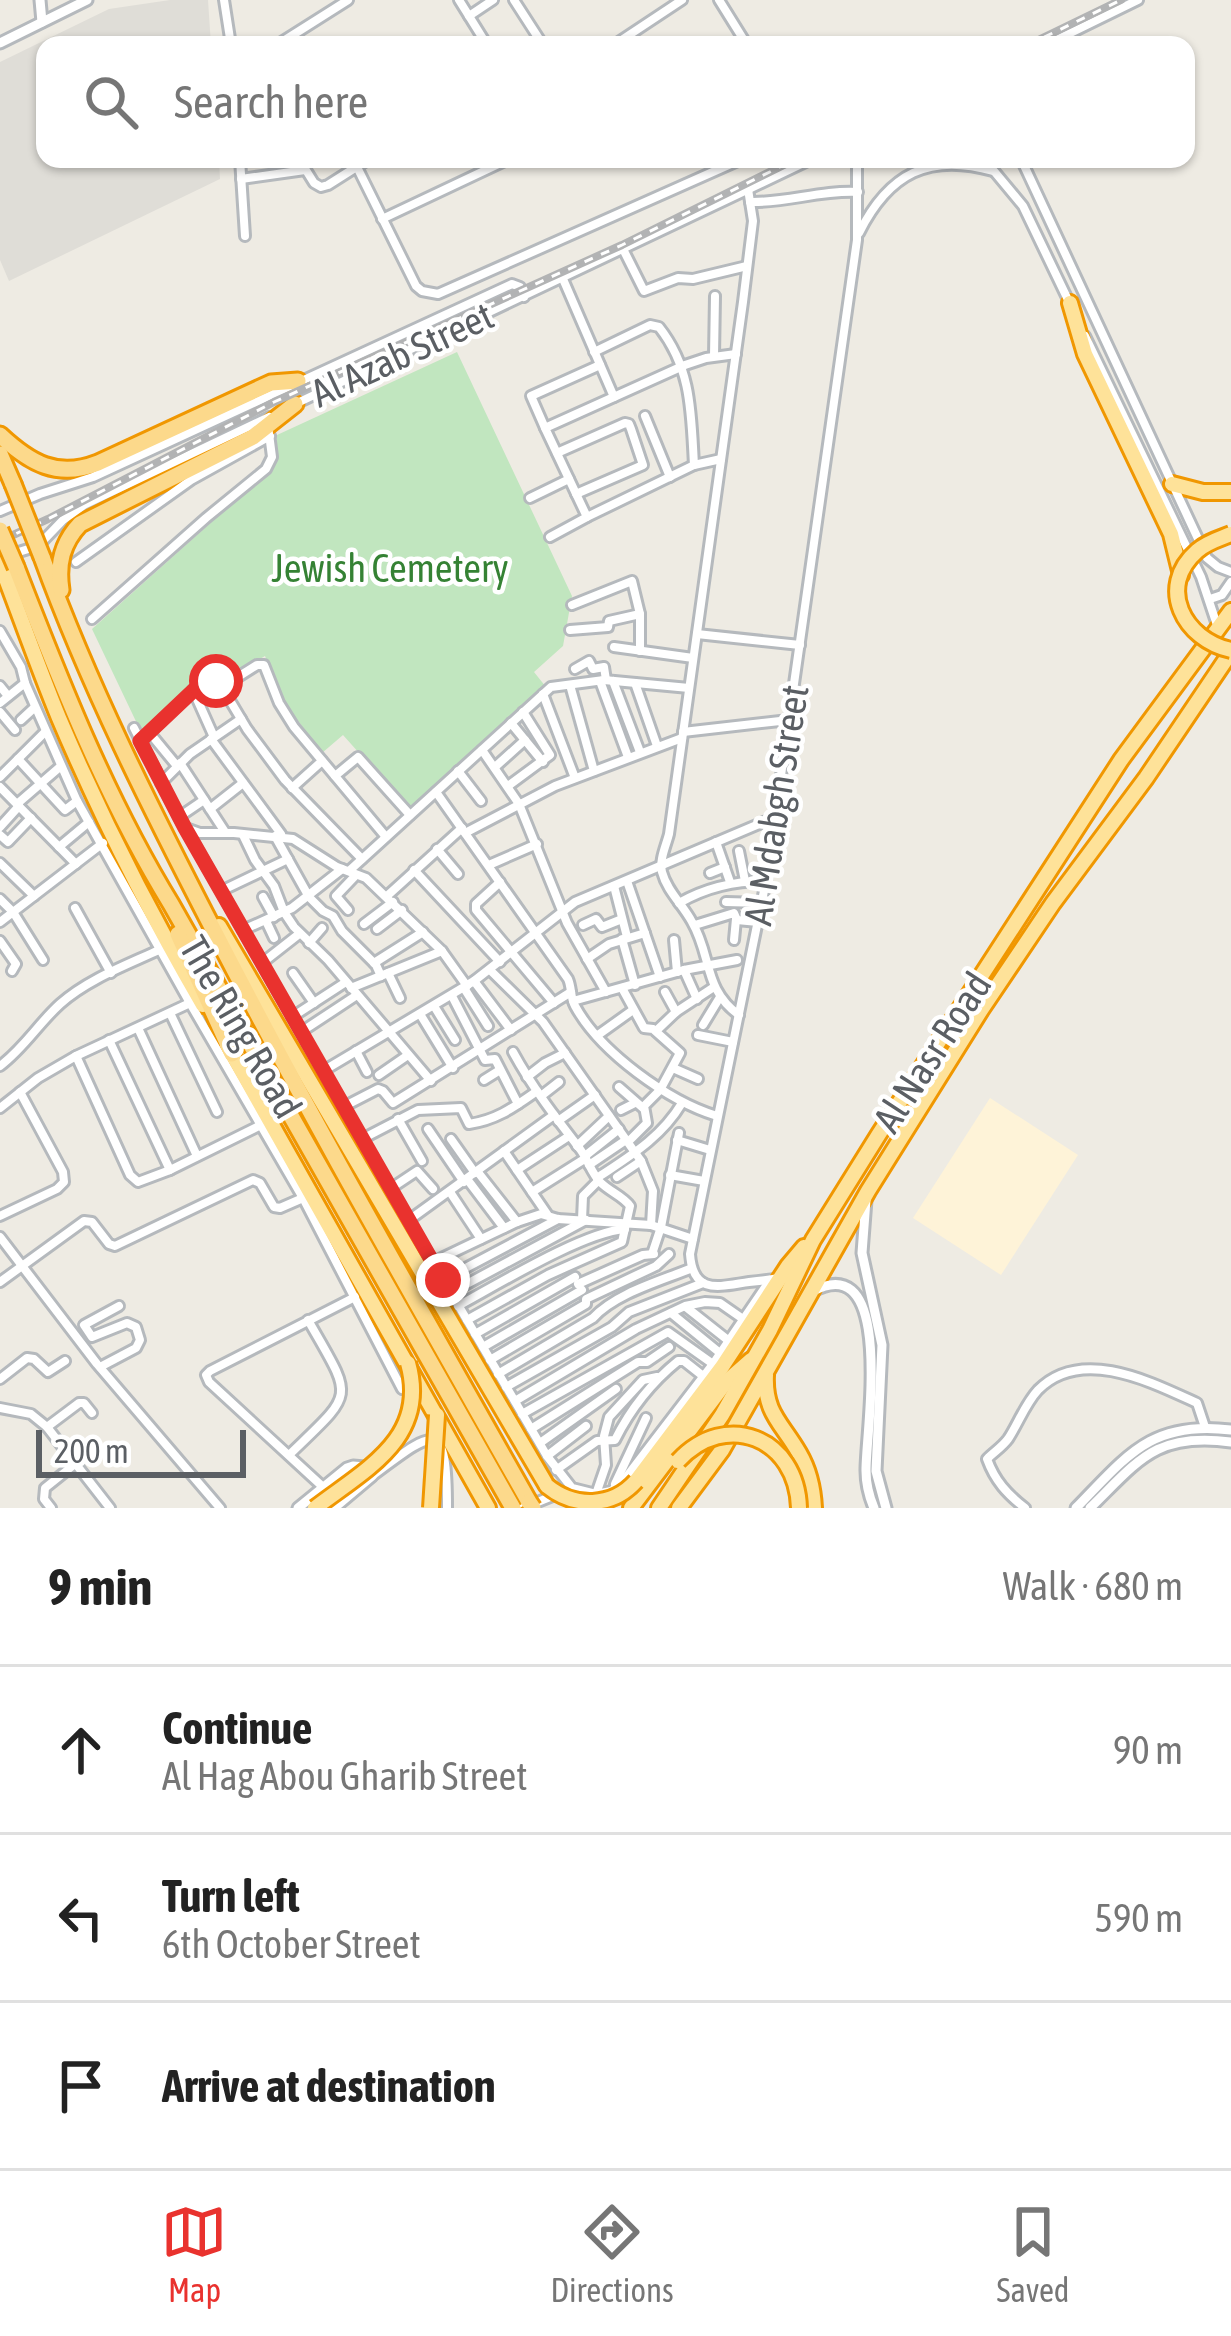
<!DOCTYPE html>
<meta charset="utf-8">
<style>
:root{--surface:#fff;--page:#f2f2f2;--text:#222;--muted:#767676;--line:#e0e0e0;--accent:#e9322e}
body{margin:0;font-family:"Asap Condensed",sans-serif;background:var(--page);color:var(--text)}
.scale{position:absolute;left:36px;bottom:30px;width:210px;box-sizing:border-box;padding-left:12px;border:6px solid #5b5f64;border-top:0;font-size:33px;line-height:42px;white-space:nowrap;color:#5b5f64;-webkit-text-stroke:9px #fff;paint-order:stroke}
.stop{position:absolute;width:36px;height:36px;margin:-27px;border:9px solid #e9322e;border-radius:50%;background:#fff}
.stop.end{background:#e9322e;border-color:#fff;box-shadow:0 3px 12px #0008}
.list{margin:0;padding:0;list-style:none}
h2{display:flex;justify-content:space-between;align-items:center;height:156px;margin:0;padding:0 48px;font-size:51px}
h2 small{font-size:39px;font-weight:400;color:var(--muted)}
.list li{display:grid;grid-template-columns:78px 1fr auto;gap:36px;align-items:center;box-sizing:border-box;height:168px;padding:0 48px;border-top:3px solid var(--line)}
.list b{display:block;font-size:45px;white-space:nowrap}
.list p{margin:0;font-size:39px;white-space:nowrap;color:var(--muted)}
.list em{font-size:39px;font-style:normal;color:var(--muted)}
.icon{flex:none;width:66px;height:66px;fill:none;stroke:currentColor;stroke-width:2;stroke-linecap:round;stroke-linejoin:round}
.map{position:relative;flex:none;width:1231px;height:1508px;overflow:hidden}
.search{position:absolute;background:var(--surface);box-shadow:0 3px 9px #0004;left:36px;right:36px;top:36px;height:132px;display:flex;align-items:center;gap:30px;box-sizing:border-box;padding:0 42px;border-radius:24px;color:var(--muted);font-size:45px}
.sheet{height:660px;background:var(--surface)}
nav{display:flex;justify-content:space-around;align-items:center;box-sizing:border-box;height:168px;border-top:3px solid var(--line);background:var(--surface);font-size:33px;color:var(--muted)}
nav a{display:grid;justify-items:center;gap:6px}
nav .on{color:var(--accent)}
.map>svg:first-child{display:block}
.commercial{fill:#fef3d8}
.industrial{fill:#dfddd7}
.green{fill:#c1e6bf}
.lines{fill:none;stroke-linecap:round;stroke-linejoin:round}
.minor-casing{stroke:#b5b9bd;stroke-width:14}
.tertiary-casing{stroke:#b5b9bd;stroke-width:15}
.trunk-casing{stroke:#f09701;stroke-width:20}
.motorway-casing{stroke:#f09701;stroke-width:21}
.minor{stroke:#fff;stroke-width:8}
.tertiary{stroke:#fff;stroke-width:9}
.trunk{stroke:#fee299;stroke-width:14}
.motorway{stroke:#fcd98b;stroke-width:15}
.rail-casing{stroke:#b2b3b4;stroke-width:8}
.rail{stroke:#fff;stroke-width:3;stroke-dasharray:9;stroke-linecap:butt}
.trunk-bridge-casing{stroke:#f09701;stroke-width:20;stroke-linecap:butt}
.motorway-bridge-casing{stroke:#f09701;stroke-width:21;stroke-linecap:butt}
.trunk-bridge{stroke:#fee299;stroke-width:14}
.motorway-bridge{stroke:#fcd98b;stroke-width:15}
.route{stroke:#e9322e;stroke-width:15}
.labels{text-anchor:middle;stroke-width:9;stroke-linejoin:round;paint-order:stroke}
.street-label{font-size:39px;fill:#5b5f64;stroke:#fff}
.park-label{font-size:39px;fill:#358234;stroke:#fff}
</style>
<div class="map">
<svg width="1231" height="1508" viewBox="0 0 1231 1508">
<rect width="100%" height="100%" fill="#eeebe3"/>
<path class="commercial" d="M990,1098L1078,1155L1001,1275L913,1218Z"/>
<path class="industrial" d="M170,0H208L211,45H45V159H219L220,179L9,281L0,260V62L109,9Z"/>
<path class="green" d="M457,352L572,596L563,646L534,672L546,687L410,810L343,735L322,753L283,701L265,656L223,681L216,675L193,688L142,734L92,629L273,467L277,435Z"/>
<g class="lines">
<g class="minor-casing">
<g id="minor">
<path d="M224,0L231,45"/>
<path d="M459,0L487,45"/>
<path d="M514,0L543,45"/>
<path d="M719,0L747,45"/>
<path d="M469,16L493,0"/>
<path d="M277,45L348,0"/>
<path d="M614,45L682,0"/>
<path d="M1046,45L1138,0"/>
<path d="M240,159L245,236"/>
<path d="M299,159L314,183L321,187L328,185L369,159"/>
<path d="M984,159L1023,206L1071,306"/>
<path d="M1021,159L1207,558L1218,567L1231,572"/>
<path d="M357,167L416,286L422,291L438,294L742,159"/>
<path d="M241,179L305,170"/>
<path d="M750,202C787,203 820,190 858,192"/>
<path d="M382,219L509,159"/>
<path d="M859,233C889,173 929,153 993,171"/>
<path d="M623,249L644,291L678,278L693,279L747,266"/>
<path d="M563,279L614,397"/>
<path d="M1085,336L1201,577L1218,628"/>
<path d="M594,352L650,325L659,327C692,369 691,413 694,465"/>
<path d="M714,356L715,296"/>
<path d="M293,405L812,159"/>
<path d="M645,416L670,477"/>
<path d="M545,428L531,396L600,365"/>
<path d="M557,453L625,423L629,424L631,429L643,465L576,494"/>
<path d="M530,498L569,479"/>
<path d="M0,511L40,494L93,477L512,284L520,287L524,297"/>
<path d="M587,517L694,465L721,459"/>
<path d="M550,537L587,517L545,428L685,365L706,358L736,354"/>
<path d="M9,555L38,546L63,520L84,505L269,417"/>
<path d="M76,562L191,480L270,436"/>
<path d="M1210,599L1222,595L1231,582"/>
<path d="M572,605L632,581L640,614V651"/>
<path d="M92,619L206,518L266,469L272,457L268,426"/>
<path d="M570,630L608,627L609,621L640,614"/>
<path d="M0,631L21,667L25,683"/>
<path d="M697,634L800,645"/>
<path d="M614,647L693,658"/>
<path d="M575,669L589,661L593,669L604,667L606,680"/>
<path d="M600,681L628,757"/>
<path d="M613,681L640,752"/>
<path d="M635,683L657,746"/>
<path d="M570,685L594,771"/>
<path d="M0,686L8,696"/>
<path d="M222,687L257,665H264L279,703L294,727L386,837"/>
<path d="M222,687L247,729L285,780L362,859"/>
<path d="M193,690L214,737"/>
<path d="M543,694L575,778"/>
<path d="M0,703L25,683L77,801L190,1003L303,1198L402,1389"/>
<path d="M0,712L15,730"/>
<path d="M21,720L35,707"/>
<path d="M511,723L543,762"/>
<path d="M134,728L179,817L390,1189L547,1456L572,1488L596,1494L611,1491L621,1484L713,1364L770,1280"/>
<path d="M149,732L177,766"/>
<path d="M683,732L789,720"/>
<path d="M211,739L281,834"/>
<path d="M140,741L196,688L213,680L222,687"/>
<path d="M482,750L519,804L567,923L606,992"/>
<path d="M18,759L65,810L77,801"/>
<path d="M180,763L225,832"/>
<path d="M495,767L525,740"/>
<path d="M458,771L481,801"/>
<path d="M335,776L358,757L410,815"/>
<path d="M0,777L45,732"/>
<path d="M161,783L190,754L241,719"/>
<path d="M508,786L550,755L523,712"/>
<path d="M0,787L76,864"/>
<path d="M292,788L322,761"/>
<path d="M436,792L568,979C572,988 570,997 575,1006C600,1052 668,1101 717,1116"/>
<path d="M17,804L61,766"/>
<path d="M210,809L243,783"/>
<path d="M179,817L204,800"/>
<path d="M0,827L19,806"/>
<path d="M186,828L200,833H234L293,839L337,867L366,878L442,951L467,986"/>
<path d="M465,833L555,786L682,738"/>
<path d="M0,835L8,842L31,818"/>
<path d="M243,835L255,860L274,886L284,912L294,927L328,960L431,1081"/>
<path d="M275,836L309,897L323,911L333,916L342,931L376,965L381,976"/>
<path d="M716,842L730,882"/>
<path d="M59,847L89,822"/>
<path d="M437,849L458,874"/>
<path d="M739,851L745,881"/>
<path d="M0,863L34,896"/>
<path d="M489,865L537,844"/>
<path d="M414,870L500,962"/>
<path d="M349,871L551,687L604,680L689,688"/>
<path d="M710,873L725,867"/>
<path d="M627,881L660,977"/>
<path d="M500,882L476,904V910L554,1003"/>
<path d="M614,886L627,937"/>
<path d="M221,891L288,859"/>
<path d="M387,896L462,828"/>
<path d="M263,897L274,917"/>
<path d="M0,899L13,912L43,960"/>
<path d="M726,902L762,903"/>
<path d="M679,903C707,887 734,881 766,881"/>
<path d="M75,908L111,973"/>
<path d="M348,910L336,896L356,875"/>
<path d="M266,921L274,938"/>
<path d="M0,922L103,843"/>
<path d="M364,924L393,902"/>
<path d="M583,925L596,919L602,927L622,919"/>
<path d="M695,925L734,913L737,920L758,922"/>
<path d="M377,929L402,910"/>
<path d="M243,930L292,908L342,869"/>
<path d="M622,939L635,985"/>
<path d="M674,940L677,972"/>
<path d="M734,940L736,919"/>
<path d="M0,941L16,964L12,971"/>
<path d="M309,943L322,928"/>
<path d="M587,959L609,944L645,933"/>
<path d="M262,963L299,934"/>
<path d="M374,963L423,932"/>
<path d="M490,970L543,1022L641,1161L653,1191L651,1225"/>
<path d="M684,970L697,999"/>
<path d="M293,973L314,1003"/>
<path d="M388,973L400,998"/>
<path d="M474,981L511,1030"/>
<path d="M351,988L442,951"/>
<path d="M464,988L488,1026"/>
<path d="M622,988L644,1028L653,1029L680,1053L660,1090L644,1106L647,1123L628,1142"/>
<path d="M665,992L676,1012"/>
<path d="M452,996L485,1060L495,1059L518,1104"/>
<path d="M573,1001L684,970L737,960"/>
<path d="M434,1006L455,1040"/>
<path d="M170,1013L217,1112"/>
<path d="M420,1014L453,1068"/>
<path d="M739,1015C703,989 712,956 692,922C683,905 667,891 662,872C659,860 666,846 669,834L743,302L753,221L748,189"/>
<path d="M292,1017L346,982"/>
<path d="M703,1025L720,997"/>
<path d="M138,1028L197,1156"/>
<path d="M656,1031L676,1012L714,987"/>
<path d="M301,1032L357,995"/>
<path d="M598,1035L633,1010"/>
<path d="M698,1035L733,1042"/>
<path d="M109,1040L170,1170"/>
<path d="M356,1051L367,1072"/>
<path d="M76,1056L130,1175L138,1182L170,1170L261,1125"/>
<path d="M0,1066C24,1048 38,1024 60,1004C88,979 127,965 161,949"/>
<path d="M673,1068L698,1079"/>
<path d="M323,1071L474,981L575,902L773,818"/>
<path d="M379,1075L408,1055"/>
<path d="M527,1077L545,1063L565,1053"/>
<path d="M484,1080L500,1070"/>
<path d="M619,1087L643,1108"/>
<path d="M541,1096L559,1082"/>
<path d="M343,1107L378,1089L383,1091L393,1103L571,992"/>
<path d="M0,1108L38,1078L76,1056L190,1003"/>
<path d="M621,1110L635,1103"/>
<path d="M398,1119L422,1161"/>
<path d="M558,1121L595,1095"/>
<path d="M428,1129L464,1182"/>
<path d="M362,1139L418,1110L461,1108L469,1124C497,1120 514,1107 537,1091"/>
<path d="M451,1139L475,1173"/>
<path d="M677,1140L710,1150"/>
<path d="M577,1146L609,1116"/>
<path d="M504,1151L547,1214"/>
<path d="M585,1156L619,1129"/>
<path d="M589,1165L626,1140"/>
<path d="M517,1170L569,1136"/>
<path d="M477,1171L517,1222"/>
<path d="M670,1175L704,1181"/>
<path d="M617,1177L641,1161"/>
<path d="M597,1178C630,1156 661,1138 682,1103"/>
<path d="M467,1179L504,1228"/>
<path d="M390,1189L417,1171L433,1189"/>
<path d="M450,1192L481,1239"/>
<path d="M532,1192L586,1158"/>
<path d="M0,1216L57,1189L64,1182L63,1172L20,1092"/>
<path d="M409,1220L554,1115"/>
<path d="M582,1220L583,1196L598,1181"/>
<path d="M0,1237L97,1364L220,1508"/>
<path d="M652,1254L661,1227L679,1133"/>
<path d="M433,1262L517,1222L541,1214L558,1219L651,1225L693,1239"/>
<path d="M779,1278C769,1280 760,1281 749,1282C720,1286 693,1296 690,1254L766,881L857,240V159"/>
<path d="M443,1280L558,1219"/>
<path d="M0,1282L84,1221L92,1222L109,1244L115,1246L253,1180L260,1183L274,1207L280,1208L303,1198"/>
<path d="M578,1284L643,1255L654,1254"/>
<path d="M450,1293L586,1220"/>
<path d="M458,1306C497,1285 583,1232 625,1229"/>
<path d="M686,1307L729,1341"/>
<path d="M671,1313L720,1353"/>
<path d="M467,1320L548,1275L622,1242L630,1206C623,1196 610,1192 600,1182C591,1172 588,1160 580,1149C556,1118 532,1087 513,1052"/>
<path d="M475,1334L575,1277"/>
<path d="M483,1347L582,1290"/>
<path d="M490,1360L586,1304V1299L656,1266L669,1254"/>
<path d="M100,1367L136,1348L140,1340L136,1327L127,1323L92,1337L84,1325L119,1306"/>
<path d="M498,1374L593,1318C616,1293 661,1281 692,1268"/>
<path d="M0,1379L27,1358L34,1359L48,1372L65,1361"/>
<path d="M506,1387L612,1327L629,1312L703,1283"/>
<path d="M515,1401L636,1329L685,1306L705,1302L720,1303L743,1319"/>
<path d="M0,1408L31,1414L47,1427L110,1508"/>
<path d="M522,1414L668,1332L713,1364"/>
<path d="M47,1427L79,1403H84L92,1413"/>
<path d="M531,1429L638,1362H647L669,1347"/>
<path d="M540,1443L616,1389"/>
<path d="M289,1455C356,1390 354,1401 308,1320"/>
<path d="M547,1456L586,1426"/>
<path d="M556,1470L597,1441L615,1440C630,1410 652,1382 678,1361H684L703,1376"/>
<path d="M372,1476C435,1429 447,1417 447,1508"/>
<path d="M615,1484L646,1418"/>
<path d="M323,1487L209,1382L206,1375L210,1371L355,1297"/>
<path d="M596,1494L606,1465L604,1436L609,1417L643,1380L657,1377"/>
<path d="M51,1508L44,1499L45,1488L75,1464"/>
<path d="M523,1508L555,1495"/>
<path d="M1025,1508C1007,1494 995,1481 987,1459C994,1452 1002,1447 1008,1439C1018,1424 1025,1404 1038,1390C1081,1346 1151,1382 1197,1403L1205,1427"/>
</g>
</g>
<g class="tertiary-casing">
<g id="tertiary">
<path d="M40,0L42,22"/>
<path d="M0,43L87,0"/>
<path d="M866,1200L862,1253L882,1345L876,1471L886,1508"/>
<path d="M813,1291C897,1247 865,1437 866,1471C866,1484 869,1496 874,1508"/>
<path d="M298,1508L347,1468L353,1466L365,1467L372,1476L334,1508"/>
<path d="M1076,1508C1127,1456 1151,1420 1231,1430"/>
<path d="M1090,1508C1139,1460 1156,1432 1231,1442"/>
</g>
</g>
<g class="trunk-casing">
<g id="trunk">
<path d="M1070,303L1085,354L1171,534L1181,575"/>
<path d="M1172,484L1203,492H1231"/>
<path d="M0,563C20,615 38,667 59,718C101,817 149,912 203,1005"/>
<path d="M219,926L547,1486"/>
<path d="M227,1045L488,1508"/>
<path d="M766,1375C764,1413 782,1423 799,1453C809,1470 813,1488 814,1508"/>
<path d="M636,1481L722,1367L788,1266L804,1247"/>
<path d="M631,1508L726,1382L751,1360"/>
<path d="M659,1508L722,1415L770,1330L813,1240L879,1134L1121,760L1231,611"/>
<path d="M679,1508L722,1450L868,1191L981,1010L1053,903L1146,778L1231,652"/>
</g>
</g>
<g class="motorway-casing">
<g id="motorway">
<path d="M0,435C30,463 57,479 98,463L271,383L298,381"/>
<path d="M0,454L13,484"/>
<path d="M42,557C89,686 150,807 213,929C313,1123 422,1312 529,1502"/>
<path d="M16,567C61,683 106,798 171,904L513,1508"/>
<path d="M61,590C57,564 62,543 80,524L253,437L295,404"/>
<path d="M178,934L232,1054"/>
</g>
</g>
<use href="#minor" class="minor"/>
<use href="#tertiary" class="tertiary"/>
<use href="#trunk" class="trunk"/>
<use href="#motorway" class="motorway"/>
<g class="rail-casing">
<g id="rail">
<path d="M1028,45L1121,0"/>
<path d="M0,541L48,519L274,402L622,245L796,159"/>
</g>
</g>
<use href="#rail" class="rail"/>
<g class="trunk-bridge-casing">
<g id="trunk-bridge">
<path d="M1231,534C1219,539 1207,542 1197,551C1156,587 1184,640 1231,650"/>
<path d="M678,1461C726,1409 797,1438 799,1508"/>
<path d="M547,1486C574,1508 612,1508 636,1481"/>
<path d="M315,1508C366,1469 429,1438 408,1363"/>
<path d="M431,1508L437,1415"/>
</g>
</g>
<g class="motorway-bridge-casing">
<g id="motorway-bridge">
<path d="M13,484L42,557"/>
<path d="M0,530L16,567"/>
<path d="M529,1502L533,1508"/>
</g>
</g>
<use href="#trunk-bridge" class="trunk-bridge"/>
<use href="#motorway-bridge" class="motorway-bridge"/>
</g>
<g class="lines">
<path class="route" d="M216,681L196,688L140,741L185,828L443,1280"/>
</g>
<g class="labels">
<g class="street-label">
<text transform="translate(402 354) rotate(-25)" y="14">Al Azab Street</text>
<text transform="translate(776 805) rotate(-81)" y="14">Al Mdabgh Street</text>
<text transform="translate(241 1027) rotate(60)" y="14">The Ring Road</text>
<text transform="translate(932 1052) rotate(-57)" y="14">Al Nasr Road</text>
</g>
<g class="park-label">
<text x="390" y="582">Jewish Cemetery</text>
</g>
</g>
</svg>
<div class="scale">200 m</div>
<div class="stop" style="left:216px;top:681px"></div>
<div class="stop end" style="left:443px;top:1280px"></div>
<div class="search"><svg class="icon" aria-label="search" viewBox="0 0 24 24"><circle cx="10" cy="10" r="6"/><path d="M15 15l6 6"/></svg>Search here</div>
</div>
<section class="sheet">
<h2>9 min<small>Walk · 680 m</small></h2>
<ul class="list">
<li><svg class="icon" aria-label="ahead" viewBox="0 0 24 24"><path d="M12 20V5M6 11l6-6 6 6"/></svg><div><b>Continue</b><p>Al Hag Abou Gharib Street</p></div><em>90 m</em></li>
<li><svg class="icon" aria-label="left" viewBox="0 0 24 24"><path d="M17 20v-9H6M10 6l-5 5 5 5"/></svg><div><b>Turn left</b><p>6th October Street</p></div><em>590 m</em></li>
<li><svg class="icon" aria-label="arrive" viewBox="0 0 24 24"><path d="M6 21V4h12l-3 4 3 4H6"/></svg><div><b>Arrive at destination</b></div></li>
</ul>
</section>
<nav>
<a class="on"><svg class="icon" aria-label="map" viewBox="0 0 24 24"><path d="M3 6l6-2 6 2 6-2v14l-6 2-6-2-6 2zM9 4v14M15 6v14"/></svg>Map</a>
<a><svg class="icon" aria-label="directions" viewBox="0 0 24 24"><path d="M12 3l9 9-9 9-9-9zM9 14v-3h6M13 9l2 2-2 2"/></svg>Directions</a>
<a><svg class="icon" aria-label="saved" viewBox="0 0 24 24"><path d="M7 4h10v16l-5-4-5 4z"/></svg>Saved</a>
</nav>
